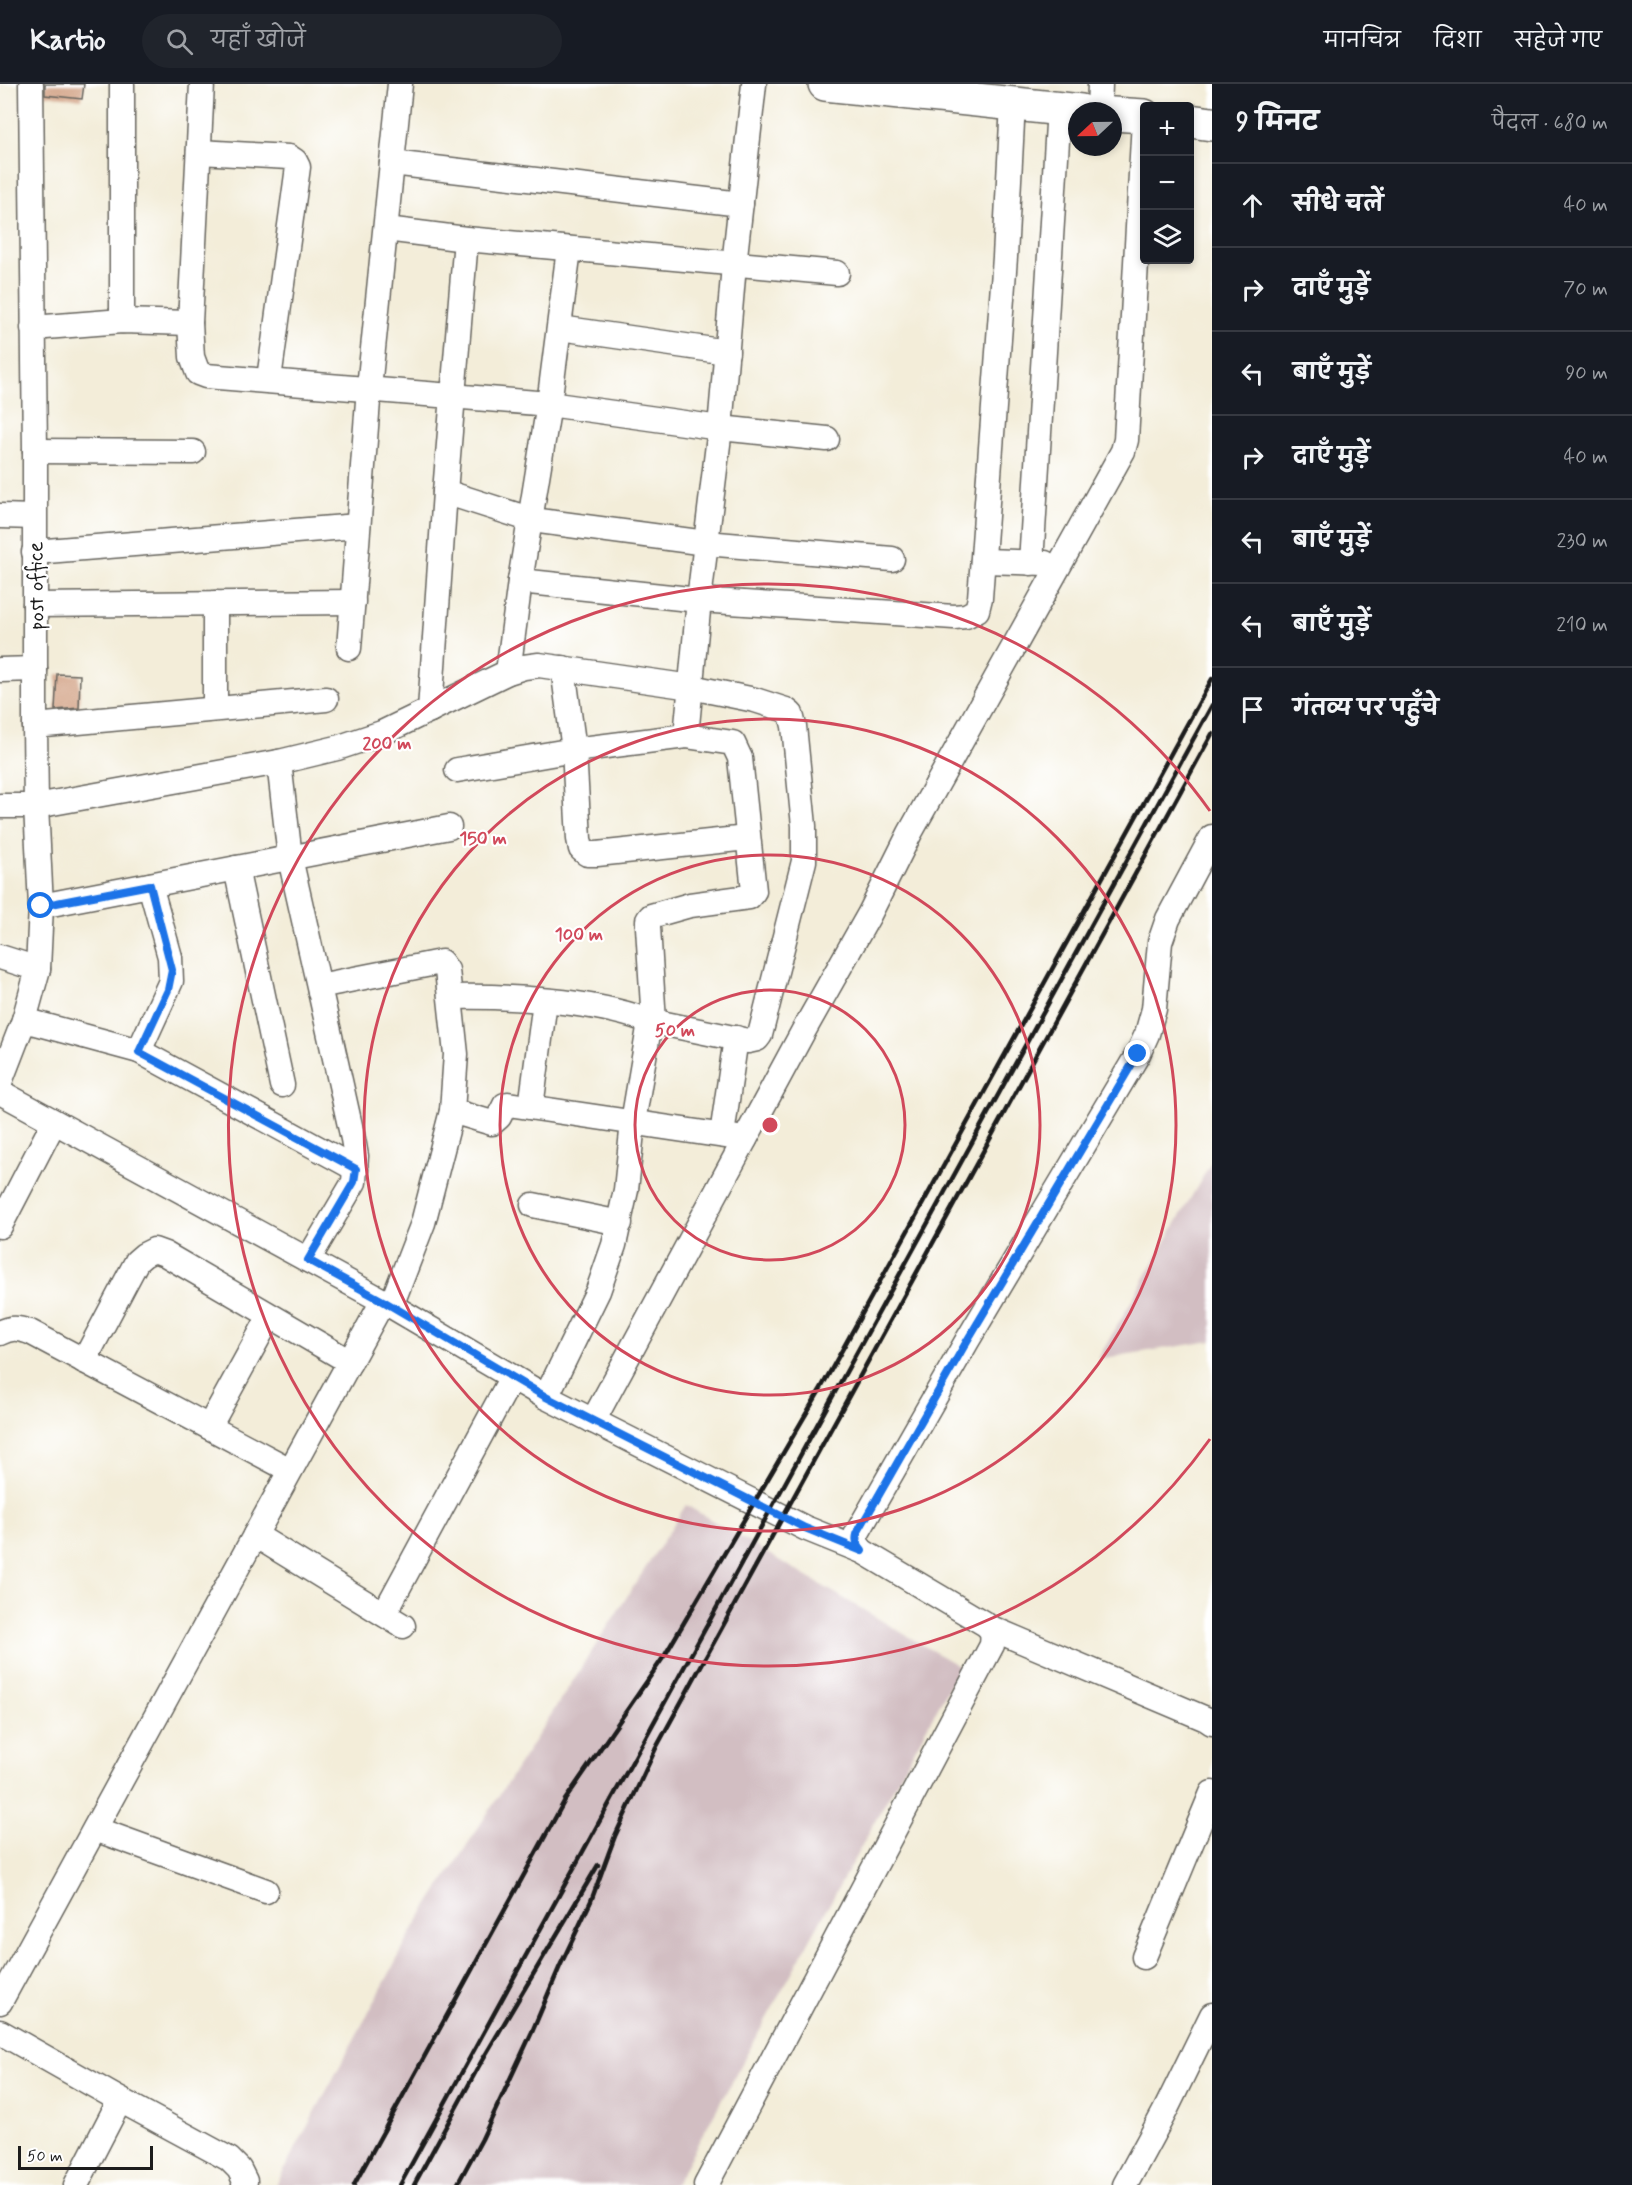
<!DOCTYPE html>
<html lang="hi">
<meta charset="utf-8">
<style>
:root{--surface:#171b24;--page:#20242c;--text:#f1f3f6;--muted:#9ea1a6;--line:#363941}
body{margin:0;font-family:Mynerve,"Playpen Sans Deva",sans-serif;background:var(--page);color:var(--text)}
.controls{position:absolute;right:18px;top:18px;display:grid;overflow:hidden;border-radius:6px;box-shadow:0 3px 9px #0003}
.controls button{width:54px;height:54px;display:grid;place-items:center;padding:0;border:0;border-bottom:2px solid var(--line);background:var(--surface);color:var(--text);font:30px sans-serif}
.compass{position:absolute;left:1068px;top:18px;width:54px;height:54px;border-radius:50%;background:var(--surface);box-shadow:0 3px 9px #0003;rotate:248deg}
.scale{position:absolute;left:18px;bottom:15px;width:135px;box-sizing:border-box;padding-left:6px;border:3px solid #1c1c1c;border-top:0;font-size:16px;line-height:21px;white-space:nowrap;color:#1c1c1c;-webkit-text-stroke:4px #fff;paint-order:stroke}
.stop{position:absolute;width:18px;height:18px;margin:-14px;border:4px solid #1a73e8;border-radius:50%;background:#fff}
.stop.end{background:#1a73e8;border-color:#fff;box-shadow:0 2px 6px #0008}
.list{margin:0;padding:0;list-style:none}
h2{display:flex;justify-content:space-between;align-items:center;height:78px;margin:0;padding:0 24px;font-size:26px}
h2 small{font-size:20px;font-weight:400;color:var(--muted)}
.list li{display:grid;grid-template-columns:39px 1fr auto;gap:18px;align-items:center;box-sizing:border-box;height:84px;padding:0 24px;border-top:2px solid var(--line)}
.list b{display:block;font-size:22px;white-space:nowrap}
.list em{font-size:20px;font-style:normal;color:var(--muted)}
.icon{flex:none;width:33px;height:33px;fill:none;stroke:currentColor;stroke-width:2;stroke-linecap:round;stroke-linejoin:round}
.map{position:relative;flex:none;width:1212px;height:2101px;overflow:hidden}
header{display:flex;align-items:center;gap:36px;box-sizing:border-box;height:84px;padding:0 30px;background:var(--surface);border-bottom:2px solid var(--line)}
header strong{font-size:28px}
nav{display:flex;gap:33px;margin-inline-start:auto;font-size:21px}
.search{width:420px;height:54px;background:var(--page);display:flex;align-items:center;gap:15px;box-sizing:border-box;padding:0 21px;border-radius:33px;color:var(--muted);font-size:22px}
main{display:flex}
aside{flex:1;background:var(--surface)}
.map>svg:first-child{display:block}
.industrial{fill:#d2bec2}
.building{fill:#d1a083}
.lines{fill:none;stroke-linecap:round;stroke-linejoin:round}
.minor-casing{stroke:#67655e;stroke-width:27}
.highway-casing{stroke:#67655e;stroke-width:36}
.minor{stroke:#fff;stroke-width:24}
.highway{stroke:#fff;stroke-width:33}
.rail{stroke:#1c1c1c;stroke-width:4.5}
.route{stroke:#1a73e8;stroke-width:8}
.ring{fill:none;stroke:#d1495b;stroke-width:3}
.labels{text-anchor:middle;stroke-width:4.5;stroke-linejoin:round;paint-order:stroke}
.street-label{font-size:22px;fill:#1c1c1c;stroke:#fff}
.centre{fill:#d1495b;stroke:#fff;stroke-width:3}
.ring-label{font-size:18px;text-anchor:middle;font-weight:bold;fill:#d1495b;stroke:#fff;stroke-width:4.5;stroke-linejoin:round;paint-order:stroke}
</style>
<header>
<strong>Kartio</strong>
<div class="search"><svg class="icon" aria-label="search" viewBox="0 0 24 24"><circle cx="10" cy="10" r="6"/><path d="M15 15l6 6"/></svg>यहाँ खोजें</div>
<nav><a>मानचित्र</a><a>दिशा</a><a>सहेजे गए</a></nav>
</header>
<main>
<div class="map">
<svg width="1212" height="2101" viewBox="0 0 1212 2101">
<rect width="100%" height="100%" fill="#fff"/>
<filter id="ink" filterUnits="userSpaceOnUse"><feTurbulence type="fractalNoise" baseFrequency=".0167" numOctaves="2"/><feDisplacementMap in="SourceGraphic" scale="12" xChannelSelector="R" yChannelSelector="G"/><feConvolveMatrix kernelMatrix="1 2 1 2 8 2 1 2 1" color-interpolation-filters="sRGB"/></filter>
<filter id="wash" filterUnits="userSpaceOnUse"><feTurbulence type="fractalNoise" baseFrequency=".008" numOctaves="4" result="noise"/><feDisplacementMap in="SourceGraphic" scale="24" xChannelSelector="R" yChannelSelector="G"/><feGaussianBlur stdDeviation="1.35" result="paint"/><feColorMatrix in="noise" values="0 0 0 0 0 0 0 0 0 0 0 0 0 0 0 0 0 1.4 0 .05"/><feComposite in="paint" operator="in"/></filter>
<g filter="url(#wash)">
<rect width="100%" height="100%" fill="#f3edd9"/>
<g class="industrial">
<path d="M1212,1077V1257L1098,1275Z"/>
<path d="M686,1421L960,1583L675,2101H276L415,1842Z"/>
</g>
<g id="blocks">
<g class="building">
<path d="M45,0H84L82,15L45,11Z"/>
<path d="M57,590L80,591L79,624L55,626Z"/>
</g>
</g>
</g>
<g filter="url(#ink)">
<use href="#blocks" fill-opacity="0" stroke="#67655e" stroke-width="1.5"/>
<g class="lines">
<g class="minor-casing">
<g id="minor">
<path d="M122,0V237"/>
<path d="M202,0L190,239L192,273L198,289L206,292L549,320L720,344L827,355"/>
<path d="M1099,27L1100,0"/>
<path d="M199,68L289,73L295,77L298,83L269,295"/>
<path d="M392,79L741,120"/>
<path d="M386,145L466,155L837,189"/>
<path d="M33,244L122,237L190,239"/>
<path d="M560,244L727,268"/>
<path d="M35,367L193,368"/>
<path d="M445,408L532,436L706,459L892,475"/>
<path d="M0,432L34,433"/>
<path d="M34,468L358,442"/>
<path d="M983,477L1045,479"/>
<path d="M1031,479L1059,24"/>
<path d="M520,497L699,516L954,533L966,532L977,526L980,514L1005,173L1013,19"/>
<path d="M215,519V624"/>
<path d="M35,521L353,518"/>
<path d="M349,564L369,304L400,0"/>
<path d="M563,584L574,666L579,755L581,765L587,770H597L747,754"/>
<path d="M0,586L35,585"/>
<path d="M508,588L520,497L549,320L569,165"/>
<path d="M430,626L445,408L466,155"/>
<path d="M35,642L326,615"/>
<path d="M686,652L699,516L720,344L734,181L754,0"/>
<path d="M279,678L290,774L320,907"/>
<path d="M457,686L574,666L686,652L733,659L740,674L754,807L749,813L690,821L651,832L648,836V843L654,938"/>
<path d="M0,722H36L279,678L337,664L382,649L508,588L524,583L539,581L691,603L755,616L786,626L791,630L794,642L804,742V777L760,951L757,955L748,957L646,936"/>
<path d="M236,784L282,1001"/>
<path d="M41,822L449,743"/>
<path d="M0,873L38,885"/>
<path d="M451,913C509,912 591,916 646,936L649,944L633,1038L626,1106L614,1161L598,1207L546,1313"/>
<path d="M24,936L139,967L356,1085"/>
<path d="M139,967L171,897L170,873L150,801"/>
<path d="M0,998L24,936L38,885L41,822L36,722L35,642V367L31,0"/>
<path d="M0,1008L383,1217L546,1313L805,1444L862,1467"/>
<path d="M531,1023L545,917"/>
<path d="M452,1027L492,1039L499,1033L505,1021L508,1020L745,1055"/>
<path d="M722,1051L736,954"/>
<path d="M533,1121L620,1139"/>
<path d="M0,1142L54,1038"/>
<path d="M308,1176L354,1098L356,1072L353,1055L320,907L323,902L329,900L441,878L447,886L456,970L452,1027L423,1139L391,1222"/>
<path d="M0,1249C11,1243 18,1244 30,1248L290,1386"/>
<path d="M84,1277L137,1177L144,1171L154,1166L165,1170L350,1278"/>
<path d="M593,1337L804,946L869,831L910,749L1123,367L1126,356L1144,37"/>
<path d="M209,1343L270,1232"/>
<path d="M255,1451L403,1542"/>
<path d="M384,1530L512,1293"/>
<path d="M991,1544L1206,1635L1212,1639"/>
<path d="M95,1745L266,1807"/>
<path d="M1144,1873L1212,1709"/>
<path d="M0,1918L383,1217"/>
<path d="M0,1948L120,2016L229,2075L239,2085L245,2097L244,2101"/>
<path d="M76,2101L120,2016"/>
<path d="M706,2101L992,1561C993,1551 993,1546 985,1540L862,1467L856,1459V1451L967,1257L1138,970L1147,950L1154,925L1160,858L1168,835L1212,753"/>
<path d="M1125,2101L1164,2029L1212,1931"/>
</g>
</g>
<g class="highway-casing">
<g id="highway">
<path d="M825,0L1081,27"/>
<path d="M1113,30L1144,32"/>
<path d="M1190,37L1212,40"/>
</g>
</g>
<use href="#minor" class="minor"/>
<use href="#highway" class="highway"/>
<g class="rail">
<path d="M354,2101L565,1716L665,1571L820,1306L1212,595"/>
<path d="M400,2101L1212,621"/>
<path d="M414,2101L480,1980L598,1781"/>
<path d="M457,2101L482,2055L532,1948L560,1882L591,1817L615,1752L656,1664L1212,650"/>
</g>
</g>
</g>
<g class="lines" filter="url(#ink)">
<path class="route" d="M41,822L150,801L172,886L168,906L139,968L356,1085L354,1098L308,1176L383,1217L546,1313L805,1444L862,1467C856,1459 854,1454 860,1444L967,1257L1138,970"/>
</g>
<g class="ring">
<circle cx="770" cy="1041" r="135"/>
<circle cx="770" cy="1041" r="270"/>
<circle cx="770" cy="1041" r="406"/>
<path d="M1210 1355A541 541 0 1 1 1210 727"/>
</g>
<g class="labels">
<g class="street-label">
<text transform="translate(35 502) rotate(-91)" y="8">post office</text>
</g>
</g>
<circle cx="770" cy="1041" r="9" class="centre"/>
<g class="ring-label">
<text x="387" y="665">200 m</text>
<text x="483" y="760">150 m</text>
<text x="579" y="856">100 m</text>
<text x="675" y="952">50 m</text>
</g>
</svg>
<div class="controls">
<button>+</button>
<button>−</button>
<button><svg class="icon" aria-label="layers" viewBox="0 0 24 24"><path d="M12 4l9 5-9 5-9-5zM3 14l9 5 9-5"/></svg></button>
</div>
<svg class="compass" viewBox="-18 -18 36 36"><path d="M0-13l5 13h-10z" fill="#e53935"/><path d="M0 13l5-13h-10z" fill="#9ea1a6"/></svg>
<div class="scale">50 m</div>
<div class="stop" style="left:41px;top:822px"></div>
<div class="stop end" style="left:1138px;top:970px"></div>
</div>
<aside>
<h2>9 मिनट<small>पैदल · 680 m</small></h2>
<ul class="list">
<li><svg class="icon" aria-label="ahead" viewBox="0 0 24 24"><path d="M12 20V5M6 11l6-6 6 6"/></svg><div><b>सीधे चलें</b></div><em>40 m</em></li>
<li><svg class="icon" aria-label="right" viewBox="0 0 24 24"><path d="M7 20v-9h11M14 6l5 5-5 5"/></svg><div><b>दाएँ मुड़ें</b></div><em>70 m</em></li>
<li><svg class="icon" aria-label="left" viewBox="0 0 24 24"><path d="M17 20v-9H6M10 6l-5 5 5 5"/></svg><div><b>बाएँ मुड़ें</b></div><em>90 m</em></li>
<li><svg class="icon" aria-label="right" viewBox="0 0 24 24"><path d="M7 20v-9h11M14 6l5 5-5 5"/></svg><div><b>दाएँ मुड़ें</b></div><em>40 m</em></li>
<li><svg class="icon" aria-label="left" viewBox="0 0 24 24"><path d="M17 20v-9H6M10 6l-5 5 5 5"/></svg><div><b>बाएँ मुड़ें</b></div><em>230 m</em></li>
<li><svg class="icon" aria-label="left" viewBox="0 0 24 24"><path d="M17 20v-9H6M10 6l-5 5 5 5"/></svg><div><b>बाएँ मुड़ें</b></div><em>210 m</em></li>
<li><svg class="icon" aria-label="arrive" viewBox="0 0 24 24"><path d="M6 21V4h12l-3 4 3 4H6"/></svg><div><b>गंतव्य पर पहुँचे</b></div></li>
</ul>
</aside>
</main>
